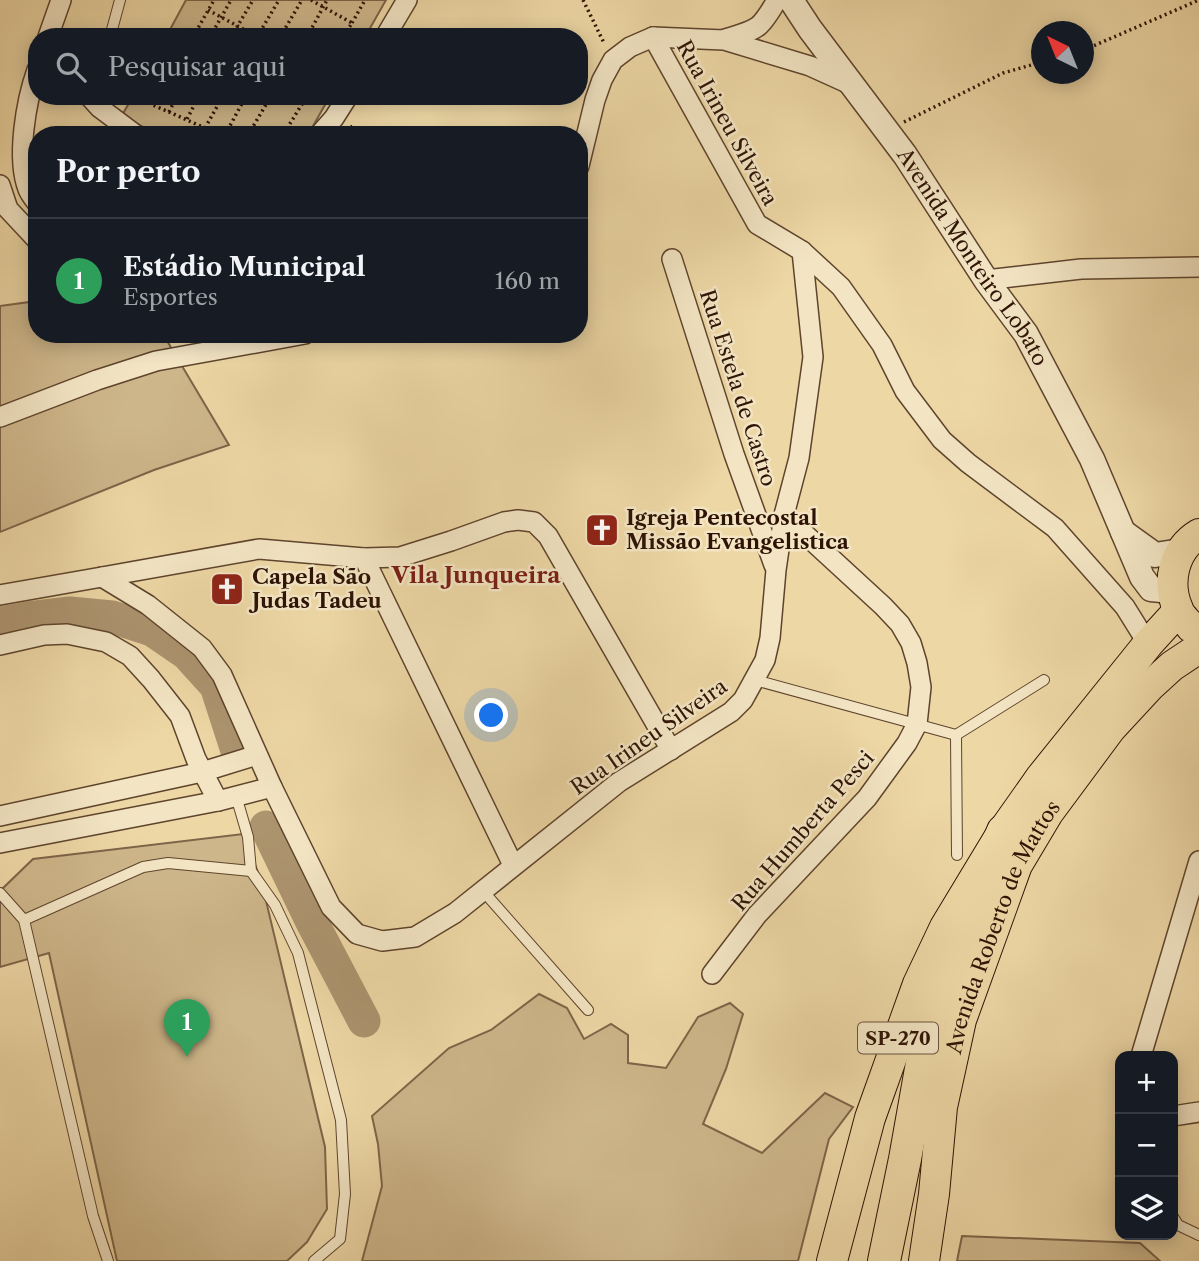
<!DOCTYPE html>
<html lang="pt">
<meta charset="utf-8">
<style>
:root{--surface:#171b24;--page:#20242c;--text:#f1f3f6;--muted:#9ea1a6;--line:#363941;--accent:#b45309}
body{margin:0;font-family:"Libre Caslon Text",serif;background:var(--page);color:var(--text)}
.controls{position:absolute;right:21px;bottom:21px;display:grid;overflow:hidden;border-radius:14px;box-shadow:0 4px 18px #0003}
.controls button{width:63px;height:63px;display:grid;place-items:center;padding:0;border:0;border-bottom:2px solid var(--line);background:var(--surface);color:var(--text);font:35px sans-serif}
.compass{position:absolute;left:1031px;top:21px;width:63px;height:63px;border-radius:50%;background:var(--surface);box-shadow:0 4px 18px #0003;rotate:317deg}
.you{position:absolute;left:492px;top:716px;width:24px;height:24px;margin:-18px;border:5px solid #fff;border-radius:50%;background:#1a73e8;box-shadow:0 0 0 10px #1a73e833}
.badge{display:grid;place-items:center;width:46px;height:46px;border-radius:50%;background:var(--accent);color:#fff;font-size:23px;font-weight:700}
.pin{position:absolute;translate:-50% -58px;filter:drop-shadow(0 2px 4px #0008)}
.pin::after{content:'';position:absolute;top:37px;width:24px;height:21px;background:inherit;clip-path:polygon(0 0,100% 0,50% 100%)}
.list{margin:0;padding:0;list-style:none}
h2{display:flex;justify-content:space-between;align-items:center;height:91px;margin:0;padding:0 28px;font-size:30px}
h2 small{font-size:23px;font-weight:400;color:var(--muted)}
.list li{display:grid;grid-template-columns:46px 1fr auto;gap:21px;align-items:center;box-sizing:border-box;height:126px;padding:0 28px;border-top:2px solid var(--line)}
.list b{display:block;font-size:26px;white-space:nowrap}
.list p{margin:0;font-size:23px;white-space:nowrap;color:var(--muted)}
.list em{font-size:23px;font-style:normal;color:var(--muted)}
.icon{flex:none;width:38px;height:38px;fill:none;stroke:currentColor;stroke-width:2;stroke-linecap:round;stroke-linejoin:round}
.map{position:relative;flex:none;width:1199px;height:1261px;overflow:hidden}
.search{position:absolute;background:var(--surface);box-shadow:0 4px 18px #0003;left:28px;top:28px;width:560px;height:77px;display:flex;align-items:center;gap:18px;box-sizing:border-box;padding:0 24px;border-radius:28px;color:var(--muted);font-size:26px}
.panel{position:absolute;background:var(--surface);box-shadow:0 4px 18px #0003;left:28px;top:126px;width:560px;height:217px;border-radius:28px}
.map>svg:first-child{display:block}
.green{fill:#cdb68a;stroke:#7e6448;stroke-width:2}
.lines{fill:none;stroke-linecap:round;stroke-linejoin:round}
.river{stroke:#ac946f;stroke-width:33}
.service-casing{stroke:#5e442d;stroke-width:12}
.minor-casing{stroke:#5e442d;stroke-width:22}
.tertiary-casing{stroke:#5e442d;stroke-width:27}
.primary-casing{stroke:#2e1305;stroke-width:32}
.trunk-casing{stroke:#2e1305;stroke-width:34}
.path{stroke:#2e1305;stroke-width:3.5;stroke-dasharray:2 3.5;stroke-linecap:butt}
.service{stroke:#f3e5c4;stroke-width:10}
.minor{stroke:#f3e5c4;stroke-width:19}
.tertiary{stroke:#f3e5c4;stroke-width:24}
.primary{stroke:#edd7a5;stroke-width:30}
.trunk{stroke:#edd7a5;stroke-width:32}
.labels{text-anchor:middle;stroke-width:5;stroke-linejoin:round;paint-order:stroke}
.shield{fill:#f3e5c4;stroke:#69523e;stroke-width:2}
.shield-label{font-size:19px;font-weight:bold;fill:#2e1305}
.street-label{font-size:21px;fill:#2e1305;stroke:#f3e5c4}
.poi-label{font-size:21px;font-weight:bold;fill:#2e1305;stroke:#f3e5c4;text-anchor:start}
.neighbourhood-label{font-size:23px;font-weight:bold;fill:#7a1f14;stroke:#f3e5c4}
</style>
<div class="map">
<svg width="1199" height="1261" viewBox="0 0 1199 1261">
<rect width="100%" height="100%" fill="#edd7a5"/>
<filter id="stains"><feTurbulence type="fractalNoise" baseFrequency=".00286" numOctaves="4"/><feColorMatrix values="0 0 0 0 .2 0 0 0 0 .09 0 0 0 0 .02 0 0 0 .5 -.17"/></filter>
<radialGradient id="worn" r=".72"><stop offset=".6" stop-color="#630" stop-opacity="0"/><stop offset="1" stop-color="#630" stop-opacity=".3"/></radialGradient>
<g class="green">
<path d="M186,0H386L365,37H166Z"/>
<path d="M133,96H330L308,135H161L121,117Z"/>
<path d="M37,301V334H163L229,445L154,470L0,532V306Z"/>
<path d="M243,834L261,880L325,1147L327,1209L307,1242L287,1261H117L49,953L0,967V891L33,859Z"/>
<path d="M539,994L567,1008L584,1039L611,1024L628,1035V1063L666,1068L698,1017L730,1003L743,1014L726,1069L703,1124L762,1153L825,1093L853,1107L829,1139L798,1261H362L382,1186L378,1144L372,1116L449,1048L491,1030Z"/>
<path d="M962,1236L1140,1243L1160,1261H957Z"/>
</g>
<g class="lines">
<g class="river">
<path d="M0,623L28,618L70,613L112,617L152,630L187,654L216,686L238,754"/>
<path d="M266,827L311,920L364,1021"/>
</g>
<g class="service-casing">
<g id="service">
<path d="M110,37L120,0"/>
<path d="M755,680L956,735"/>
<path d="M956,735L957,855"/>
<path d="M956,735L1044,680"/>
<path d="M236,796L248,837L251,871L275,905L298,953L341,1120L345,1194L340,1239L314,1261"/>
<path d="M484,892L588,1010"/>
<path d="M0,893L24,920L93,1216L108,1261"/>
<path d="M24,920L143,867L168,863L251,871"/>
<path d="M1173,1217L1178,1225L1199,1235"/>
</g>
</g>
<g class="minor-casing">
<g id="minor">
<path d="M48,37L61,0"/>
<path d="M385,37L407,0"/>
<path d="M725,39C758,29 759,31 777,0"/>
<path d="M37,70C26,101 16,158 28,189C30,194 34,199 37,203"/>
<path d="M89,96L100,108L136,135"/>
<path d="M319,135L334,118L348,96"/>
<path d="M579,166L595,100L602,80L613,60L630,47L653,37L724,40L810,66L852,85"/>
<path d="M0,185L8,209L37,240"/>
<path d="M802,251L841,287L882,345L905,391L942,440L968,463L1055,528L1125,607L1148,644"/>
<path d="M672,259L734,454L774,565"/>
<path d="M986,280L1081,269L1199,267"/>
<path d="M0,417L97,380L156,361L305,334"/>
<path d="M364,558L513,865"/>
<path d="M102,577L259,549L364,558L400,557L451,541L504,522L518,520L534,522L548,536L671,750"/>
<path d="M0,595L102,577L148,605L202,648L222,675L272,787L331,907L357,934L382,941L415,937L455,913L619,782L731,712L743,700L765,660L770,638L776,570L784,515L799,458L813,357L802,251L757,224L653,37"/>
<path d="M0,645L44,635L67,634L106,642L130,656L151,679L180,716L196,759L218,801"/>
<path d="M0,816L202,772L257,755"/>
<path d="M0,843L218,801L272,787"/>
<path d="M712,974L757,915L867,798L907,743L917,724L921,687L917,663L911,643L900,624L883,606L784,515"/>
<path d="M1141,1056L1199,861"/>
<path d="M1173,1116L1199,1112"/>
</g>
</g>
<g class="tertiary-casing">
<g id="tertiary">
<path id="s1" d="M791,0L810,29L905,155L986,280L1026,334L1092,459L1142,577L1151,589L1172,591"/>
<path d="M1123,532L1155,555L1181,551"/>
</g>
</g>
<g class="primary-casing">
<g id="primary">
<path d="M1191,627C1187,621 1180,616 1178,609C1166,582 1174,549 1199,534"/>
<path d="M832,1261L870,1118L918,984L945,927L1003,831L1041,777L1148,644L1178,611"/>
<path id="s2" d="M924,1261L934,1194L942,1107L961,1020L1017,865L1048,813L1111,728L1149,687L1172,666L1199,648"/>
</g>
</g>
<g class="trunk-casing">
<path id="trunk" d="M884,1261L905,1159L930,1018L950,961L1003,831"/>
</g>
<g class="path">
<path d="M311,0L352,23L343,37"/>
<path d="M583,0L604,43"/>
<path d="M208,10L258,37"/>
<path d="M352,23L365,0"/>
<path d="M193,37L214,0"/>
<path d="M210,37L231,0"/>
<path d="M231,37L253,0"/>
<path d="M257,37L279,0"/>
<path d="M280,37L302,0"/>
<path d="M307,37L327,0"/>
<path d="M1084,50L1199,0"/>
<path d="M158,96L153,105L221,135"/>
<path d="M169,112L177,96"/>
<path d="M187,119L199,96"/>
<path d="M904,122L1003,73L1042,62"/>
<path d="M350,126L358,135"/>
<path d="M205,128L223,96"/>
<path d="M225,135L246,96"/>
<path d="M248,135L271,96"/>
<path d="M272,135L286,130L307,96"/>
</g>
<use href="#service" class="service"/>
<use href="#minor" class="minor"/>
<use href="#tertiary" class="tertiary"/>
<use href="#primary" class="primary"/>
<use href="#trunk" class="trunk"/>
</g>
<defs>
<g id="church-square" transform="scale(1.75)"><rect x="-9" y="-9" width="18" height="18" rx="4" fill="#8f2418" stroke="#f3e5c4"/><path d="M-1.2-6h2.4v3.5h3.3v2.4h-3.3V6h-2.4V-.1h-3.3v-2.4h3.3Z" fill="#fff"/></g>
</defs>
<g fill-rule="evenodd">
<use href="#church-square" x="602" y="530"/>
<use href="#church-square" x="227" y="589"/>
</g>
<g class="labels">
<rect class="shield" x="858" y="1022.5" width="80" height="31" rx="5"/>
<g class="shield-label">
<text x="898" y="1045">SP-270</text>
</g>
<g class="street-label">
<text transform="translate(727 123) rotate(61)" y="7">Rua Irineu Silveira</text>
<text dy="7" stroke="none"><textPath href="#s1" startOffset="315">Avenida Monteiro Lobato</textPath></text>
<text transform="translate(738 388) rotate(72)" y="7">Rua Estela de Castro</text>
<text transform="translate(649 737) rotate(-35)" y="7">Rua Irineu Silveira</text>
<text transform="translate(803 831) rotate(-49)" y="7">Rua Humberta Pesci</text>
<text dy="7" stroke="none"><textPath href="#s2" startOffset="346">Avenida Roberto de Mattos</textPath></text>
</g>
<g class="poi-label">
<text x="626" y="525">Igreja Pentecostal<tspan x="626" dy="24">Missão Evangelistica</tspan></text>
<text x="252" y="584">Capela São<tspan x="252" dy="24">Judas Tadeu</tspan></text>
</g>
<g class="neighbourhood-label">
<text x="476" y="583">Vila Junqueira</text>
</g>
</g>
<rect width="100%" height="100%" filter="url(#stains)"/>
<rect width="100%" height="100%" fill="url(#worn)"/>
</svg>
<div class="controls">
<button>+</button>
<button>−</button>
<button><svg class="icon" aria-label="layers" viewBox="0 0 24 24"><path d="M12 4l9 5-9 5-9-5zM3 14l9 5 9-5"/></svg></button>
</div>
<svg class="compass" viewBox="-18 -18 36 36"><path d="M0-13l5 13h-10z" fill="#e53935"/><path d="M0 13l5-13h-10z" fill="#9ea1a6"/></svg>
<div class="you"></div>
<div class="pin badge" style="left:187px;top:1057px;background:#2e9e5b">1</div>
<div class="search"><svg class="icon" aria-label="search" viewBox="0 0 24 24"><circle cx="10" cy="10" r="6"/><path d="M15 15l6 6"/></svg>Pesquisar aqui</div>
<section class="panel">
<h2>Por perto<small></small></h2>
<ul class="list">
<li><span class="badge" style="background:#2e9e5b">1</span><div><b>Estádio Municipal</b><p>Esportes</p></div><em>160 m</em></li>
</ul>
</section>
</div>
